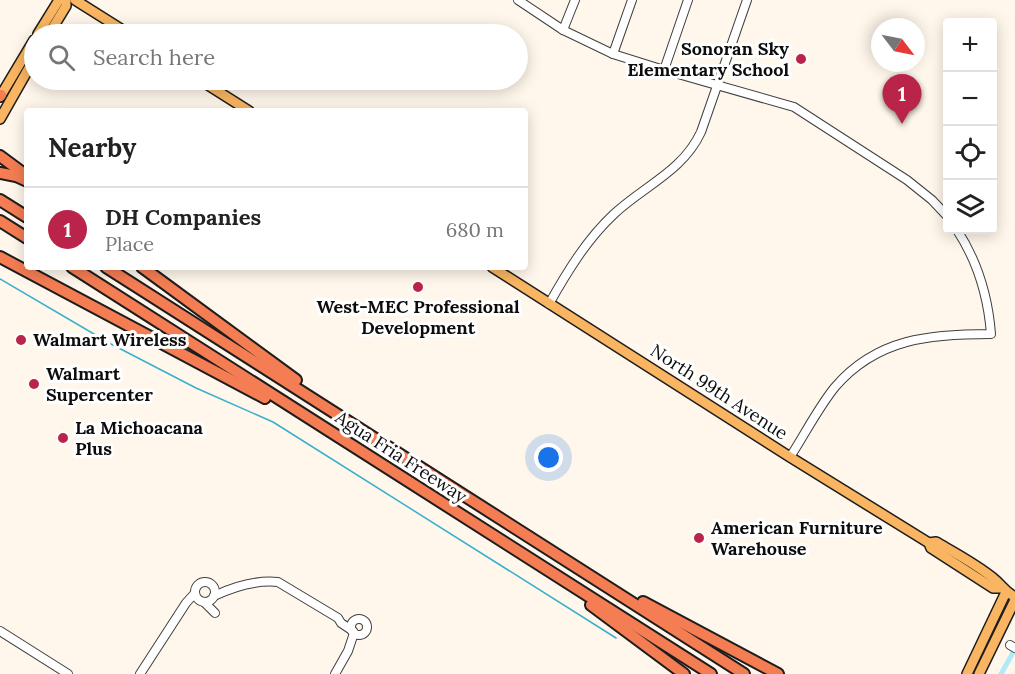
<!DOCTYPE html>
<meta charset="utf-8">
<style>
:root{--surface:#fff;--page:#f6f6f6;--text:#222;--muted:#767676;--line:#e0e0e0;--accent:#bb244a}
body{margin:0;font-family:Lora,serif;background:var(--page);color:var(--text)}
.controls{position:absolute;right:18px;top:18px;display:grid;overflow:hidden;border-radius:6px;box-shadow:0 3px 15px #0003}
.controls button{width:54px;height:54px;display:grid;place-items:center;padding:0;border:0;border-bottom:2px solid var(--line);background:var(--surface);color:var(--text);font:30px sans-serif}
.compass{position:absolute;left:871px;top:18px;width:54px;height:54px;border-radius:50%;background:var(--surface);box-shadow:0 3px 15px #0003;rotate:122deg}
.you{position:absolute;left:549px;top:458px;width:21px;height:21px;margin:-15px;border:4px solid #fff;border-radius:50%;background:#1a73e8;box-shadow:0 0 0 9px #1a73e833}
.badge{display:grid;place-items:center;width:39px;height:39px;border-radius:50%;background:var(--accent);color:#fff;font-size:20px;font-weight:700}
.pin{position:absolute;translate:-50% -50px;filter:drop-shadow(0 2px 3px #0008)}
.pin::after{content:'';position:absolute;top:32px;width:21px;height:18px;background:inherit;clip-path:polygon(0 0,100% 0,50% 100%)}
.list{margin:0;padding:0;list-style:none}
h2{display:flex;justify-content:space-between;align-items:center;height:78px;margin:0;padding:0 24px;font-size:26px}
h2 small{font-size:20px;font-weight:400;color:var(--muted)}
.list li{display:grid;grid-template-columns:39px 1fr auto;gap:18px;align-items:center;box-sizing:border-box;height:84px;padding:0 24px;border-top:2px solid var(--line)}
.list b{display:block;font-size:22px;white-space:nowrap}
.list p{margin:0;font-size:20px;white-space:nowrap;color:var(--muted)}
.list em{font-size:20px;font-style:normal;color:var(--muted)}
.icon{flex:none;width:33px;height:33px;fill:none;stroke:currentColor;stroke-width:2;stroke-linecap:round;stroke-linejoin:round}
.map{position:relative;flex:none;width:1015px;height:674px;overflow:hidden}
.search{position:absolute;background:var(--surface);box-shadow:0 3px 15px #0003;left:24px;top:24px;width:504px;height:66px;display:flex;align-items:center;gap:15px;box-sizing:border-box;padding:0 21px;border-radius:33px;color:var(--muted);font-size:22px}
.panel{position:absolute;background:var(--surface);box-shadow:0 3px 15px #0003;left:24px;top:108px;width:504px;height:162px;border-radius:6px}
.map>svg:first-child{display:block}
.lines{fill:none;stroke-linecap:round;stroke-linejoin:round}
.stream{stroke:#37afcd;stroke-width:1.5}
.canal{stroke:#b0eaf6;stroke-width:5}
.minor-casing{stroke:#3f3f3f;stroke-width:10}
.major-casing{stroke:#1d1d1d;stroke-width:12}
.highway-casing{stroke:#1d1d1d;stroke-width:14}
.minor{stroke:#fff;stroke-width:8}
.major{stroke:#f9b561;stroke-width:9}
.highway{stroke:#f47d53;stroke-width:10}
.poi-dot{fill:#bb244a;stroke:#fff;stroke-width:2}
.labels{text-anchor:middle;stroke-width:6;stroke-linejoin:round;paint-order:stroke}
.poi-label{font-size:18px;font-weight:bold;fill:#0c0c0c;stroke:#fff;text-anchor:start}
.street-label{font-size:18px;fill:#0c0c0c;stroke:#fff}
</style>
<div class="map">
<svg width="1015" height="674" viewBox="0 0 1015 674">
<rect width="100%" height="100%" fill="#fff7eb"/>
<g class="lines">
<path class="stream" d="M0,279L111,344L196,388L273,422L616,638"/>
<path class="canal" d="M1001,674L1015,649"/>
<g class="minor-casing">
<g id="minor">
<path d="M518,0L563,30L613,54L664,70L794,107L907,180L932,200L948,217"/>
<path d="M563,30L575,0"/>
<path d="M613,54L632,0"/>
<path d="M664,70L688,0"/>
<path d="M549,304C567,272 587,239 614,214C644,186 683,171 701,132L747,0"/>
<path d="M790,457C805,434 818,408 835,387C877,338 931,334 991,334C988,296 978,262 957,230"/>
<circle cx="205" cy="592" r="10"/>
<path d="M214,596C233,587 257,580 278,582L338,618L341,623L353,631"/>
<path d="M204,602L215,613"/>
<circle cx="359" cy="627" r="8"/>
<path d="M0,631L68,674"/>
<path d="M1010,645L1015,648"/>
<path d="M140,674L186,603L195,593"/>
<path d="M335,674L348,651L354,633"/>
</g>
</g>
<g class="major-casing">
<g id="major">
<path d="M75,0L129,34"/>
<path d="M38,34L59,0"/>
<path d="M49,34L66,6V0"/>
<path d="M200,80L249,111"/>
<path d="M0,97L34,40"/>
<path d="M0,119L34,59"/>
<path d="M492,267L790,457L929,543L931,548L993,588H1001"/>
<path d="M929,543L936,542C955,553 976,564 993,578C1002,585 1004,591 1015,597"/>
<path d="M967,674L1006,592"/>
<path d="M979,674L1015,600"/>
</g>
</g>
<g class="highway-casing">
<g id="highway">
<path d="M0,96L1,95"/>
<path d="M0,156L27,176"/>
<path d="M0,173L16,176L27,181"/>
<path d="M0,200L27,217"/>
<path d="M0,221L27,238"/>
<path d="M0,257L265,398"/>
<path d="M72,267L711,674"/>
<path d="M106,267L744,674"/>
<path d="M142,267L296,380"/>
<path d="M643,602L778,674"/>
<path d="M591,605L684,674"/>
</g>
</g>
<use href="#minor" class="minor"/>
<use href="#major" class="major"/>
<use href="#highway" class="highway"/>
</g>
<g class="poi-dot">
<circle cx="801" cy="59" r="6"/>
<circle cx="418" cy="287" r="6"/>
<circle cx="21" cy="340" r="6"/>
<circle cx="34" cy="384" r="6"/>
<circle cx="63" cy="438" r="6"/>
<circle cx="699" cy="538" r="6"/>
</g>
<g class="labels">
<g class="poi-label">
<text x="789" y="55" text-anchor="end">Sonoran Sky<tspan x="789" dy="21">Elementary School</tspan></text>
<text x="418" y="313" text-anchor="middle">West-MEC Professional<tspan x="418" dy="21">Development</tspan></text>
<text x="33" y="346">Walmart Wireless</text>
<text x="46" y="380">Walmart<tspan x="46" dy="21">Supercenter</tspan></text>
<text x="75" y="434">La Michoacana<tspan x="75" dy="21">Plus</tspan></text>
<text x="711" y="534">American Furniture<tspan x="711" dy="21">Warehouse</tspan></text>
</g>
<g class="street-label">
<text transform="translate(719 392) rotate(33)" y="6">North 99th Avenue</text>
<text transform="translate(401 457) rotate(33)" y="6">Agua Fria Freeway</text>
</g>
</g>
</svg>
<div class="controls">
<button>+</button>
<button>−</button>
<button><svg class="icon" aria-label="locate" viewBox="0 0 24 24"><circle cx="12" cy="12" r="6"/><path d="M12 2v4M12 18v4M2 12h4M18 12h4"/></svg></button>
<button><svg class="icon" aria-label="layers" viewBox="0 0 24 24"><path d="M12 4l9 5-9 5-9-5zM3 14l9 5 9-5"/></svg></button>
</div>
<svg class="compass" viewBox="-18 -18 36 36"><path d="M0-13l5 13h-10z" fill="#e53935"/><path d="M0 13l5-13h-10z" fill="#767676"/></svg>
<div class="you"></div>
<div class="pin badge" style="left:902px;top:124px">1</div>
<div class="search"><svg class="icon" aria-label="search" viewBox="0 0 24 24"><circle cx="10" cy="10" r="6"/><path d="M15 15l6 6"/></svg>Search here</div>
<section class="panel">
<h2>Nearby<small></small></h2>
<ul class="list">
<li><span class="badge">1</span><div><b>DH Companies</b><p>Place</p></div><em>680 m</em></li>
</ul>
</section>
</div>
